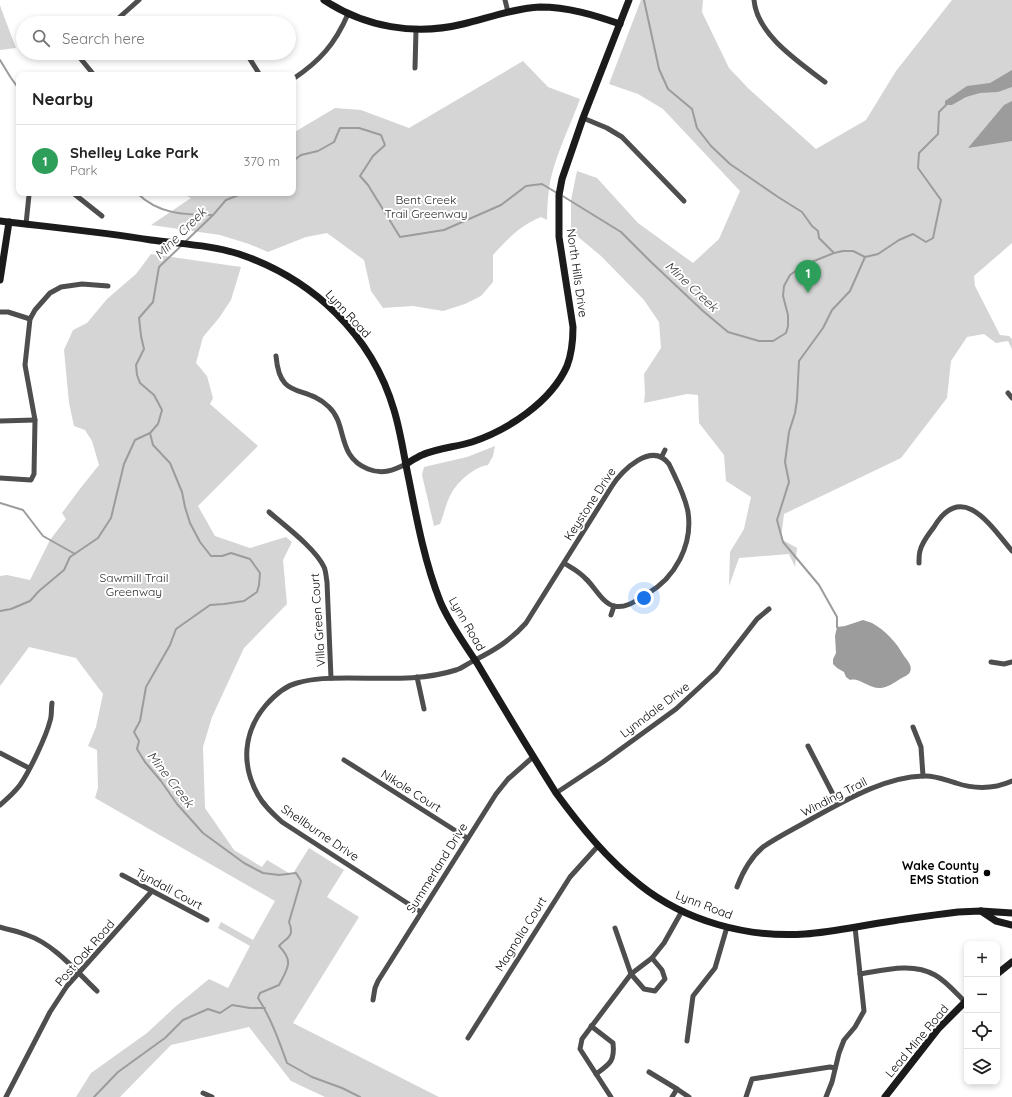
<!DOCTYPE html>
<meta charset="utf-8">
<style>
:root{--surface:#fff;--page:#f2f2f2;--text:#222;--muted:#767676;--line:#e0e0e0;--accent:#db2777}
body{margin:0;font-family:Quicksand,sans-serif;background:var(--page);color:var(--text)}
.controls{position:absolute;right:12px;bottom:12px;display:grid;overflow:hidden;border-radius:8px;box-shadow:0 2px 6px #0003}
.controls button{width:36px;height:36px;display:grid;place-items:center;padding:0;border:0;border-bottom:1px solid var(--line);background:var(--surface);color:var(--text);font:20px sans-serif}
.you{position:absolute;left:644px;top:598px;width:14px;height:14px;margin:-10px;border:3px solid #fff;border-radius:50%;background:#1a73e8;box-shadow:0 0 0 6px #1a73e833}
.badge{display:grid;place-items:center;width:26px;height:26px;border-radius:50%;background:var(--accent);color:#fff;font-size:13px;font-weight:700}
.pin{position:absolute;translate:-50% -33px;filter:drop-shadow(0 1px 2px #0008)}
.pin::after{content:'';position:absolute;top:21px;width:14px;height:12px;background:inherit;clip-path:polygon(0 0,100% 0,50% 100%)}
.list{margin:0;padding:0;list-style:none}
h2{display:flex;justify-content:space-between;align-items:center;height:52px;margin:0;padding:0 16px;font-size:17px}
h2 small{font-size:13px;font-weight:400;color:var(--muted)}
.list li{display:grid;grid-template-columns:26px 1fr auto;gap:12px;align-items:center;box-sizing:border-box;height:72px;padding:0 16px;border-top:1px solid var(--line)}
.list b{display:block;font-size:15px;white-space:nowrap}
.list p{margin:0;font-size:13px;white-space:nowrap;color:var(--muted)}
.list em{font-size:13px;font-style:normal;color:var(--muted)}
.icon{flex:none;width:22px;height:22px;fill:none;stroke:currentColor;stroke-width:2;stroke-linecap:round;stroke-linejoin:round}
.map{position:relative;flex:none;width:1012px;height:1097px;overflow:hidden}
.search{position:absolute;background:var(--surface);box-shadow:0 2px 6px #0003;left:16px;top:16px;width:280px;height:44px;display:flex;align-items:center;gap:10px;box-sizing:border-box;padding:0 14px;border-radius:22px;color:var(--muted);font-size:15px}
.panel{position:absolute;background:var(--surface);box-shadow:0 2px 6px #0003;left:16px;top:72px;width:280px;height:124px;border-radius:8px}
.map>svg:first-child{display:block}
.green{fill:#d5d5d5}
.water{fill:#9c9c9c}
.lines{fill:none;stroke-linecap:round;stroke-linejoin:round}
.stream{stroke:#9c9c9c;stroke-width:2}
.street{stroke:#4e4e4e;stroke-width:5}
.secondary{stroke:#1b1b1b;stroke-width:7}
.poi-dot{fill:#000;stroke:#fff;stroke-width:1.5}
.labels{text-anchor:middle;stroke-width:4;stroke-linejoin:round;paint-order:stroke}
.park-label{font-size:12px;fill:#2c2c2c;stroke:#fff}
.street-label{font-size:12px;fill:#000;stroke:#fff}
.poi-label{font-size:12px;font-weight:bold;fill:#000;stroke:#fff;text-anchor:end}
.water-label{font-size:13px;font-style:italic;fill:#3d3d3d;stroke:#fff}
</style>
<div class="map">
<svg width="1012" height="1097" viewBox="0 0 1012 1097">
<rect width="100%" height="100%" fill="#fff"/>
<g class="green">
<path d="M641,0H703L702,12L729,68L749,89L816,149L866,120L896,71L952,0H1012V243L974,276L975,286L1000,335L1009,336L1012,339V349L1008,341L996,343L984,334L967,337L951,361L947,398L901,458L784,514L781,539L797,548L795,567L789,554L739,558L729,586L730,552L744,529L751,497L726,481L724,455L699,423L698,395L687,394L644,403L645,393L644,374L661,348L659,322L644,300L601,256L571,231V200L577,171L597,178L638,223L693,263L719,239L740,191L663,109L638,94L609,84Z"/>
<path d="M0,5L2,11L16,48L0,50Z"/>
<path d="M523,61L548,87L580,99C570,126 556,154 550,182C548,195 547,207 547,220L541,217C519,226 509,238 493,255V282L481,296L465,304L443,311L413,306L383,308L371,291L364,260L327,233L306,237L268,252L249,244L220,235L151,225L191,198L180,193H293V133L335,108L361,110L409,128Z"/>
<path d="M151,254L241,267L231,300L219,318L203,337L196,363L207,376L213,398L210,404L258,446L198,506L215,536L250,548L286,537L292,542L283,560L287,604L244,648L212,717L203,747L205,808L234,850L262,867L267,860L292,875L309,848L344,870L327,897L359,917L293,1023L439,1097H325L291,1081L249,1027L171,1045L120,1097H76L91,1073L147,1033L175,1007L209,979L228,988L250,946L218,928L221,922L253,940L275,901L95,798L98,788L97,750L88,746L96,727L103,694L76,658L29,647L0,686V576L7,575L30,580L50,540L66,519L62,513L79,490L99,465L92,441L85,430L74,426L69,403L64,350L73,330L87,323L107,299L136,274Z"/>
<path d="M495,446L493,456L488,465C474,467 458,481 451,494C446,503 444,514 440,524L434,526L422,475L424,467L467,457Z"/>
</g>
<g class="water">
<path d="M1012,70V87L998,92L980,93L966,97L952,105H945V101L967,86L990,83Z"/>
<path d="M1012,101V141L968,148L1004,105Z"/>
<path d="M863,620C866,621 869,622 872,623C885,630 897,643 904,656C907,660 913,666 910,672C909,675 903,677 900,679C894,683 888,687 881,688C869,689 859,677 850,680L846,677L844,672L837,668L833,664V659L836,653L835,636L837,627L845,626Z"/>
</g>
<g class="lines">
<g class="stream">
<path d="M644,0L659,69L668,89L692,109L697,128L711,146L730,164L778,197L802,212L812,226L818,231L819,238L834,253"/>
<path d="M0,60L11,78L19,89"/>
<path d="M293,161L301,155L318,151L334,142L340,128H359L381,135L385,145L373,156L360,176L368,185L400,237L444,230L501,205L526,186L542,184L557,193"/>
<path d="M137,193C158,214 184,215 212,215"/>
<path d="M561,195L621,232L651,262L703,311L728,332L759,341H773L786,333L788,326V315L783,296L784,286L790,275L804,265L834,253L843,251H853L865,257L878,254L899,240L913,234L926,242L933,238L941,200L918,168L919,153L938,134L939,112L946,105"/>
<path d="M186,241L213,215L226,200L244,193"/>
<path d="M181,246L159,267L153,302L139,318L141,336L144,349L136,365L137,375L140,383L154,395L162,410L158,424L150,433L153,445L170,463L182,492L185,507L190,523L200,542L211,556H222L231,553L250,559L260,573L259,585L257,592L244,601L224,604L210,605L176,629L170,645L146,687L140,721L134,732L139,741L137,749L145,762L161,781L177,804L203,833L244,863L263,873L279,875L296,873L301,881L289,922C295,937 287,937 279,946C294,961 288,968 279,985L260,993L258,998C271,1018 279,1041 287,1063L312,1077L342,1088L360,1097"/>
<path d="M0,503L23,510L43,536L75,554"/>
<path d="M0,611L11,609L30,601L39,591L64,570L70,557L98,538L111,518L124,464L135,440L150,433"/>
<path d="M838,628L837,627V617L819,585L783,542L777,520L789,482L785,462L789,432L795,413L797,400L799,361L823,328L832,310L850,291L865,257"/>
<path d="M94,1097L118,1072L165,1038L183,1020L208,1009L220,1013L232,1005L250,1008H265"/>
</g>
<g class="street">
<path d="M505,0L508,12"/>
<path d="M754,0C757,35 799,62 825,82"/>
<path d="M113,23L139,0"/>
<path d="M76,53L94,75"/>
<path d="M246,53L260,75"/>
<path d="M415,68L416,30"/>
<path d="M293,79C320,61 335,44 348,14"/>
<path d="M583,118L607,128L622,137L684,201"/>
<path d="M73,193L102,216"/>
<path d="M26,224L29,195L31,193"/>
<path d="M0,312H8L30,319"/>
<path d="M276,356C280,402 304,383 329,407C348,425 336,456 368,469C383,475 394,470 406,464"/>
<path d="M1008,393L1012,398"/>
<path d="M0,421L35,420"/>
<path d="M662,456L665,450"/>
<path d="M0,478L31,480L34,474L35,420L25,365L30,319L35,310L50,293L61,287L82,284L108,286"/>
<path d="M269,512C285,526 315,548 324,567C326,571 326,577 327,582L331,678"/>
<path d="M919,563C919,559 919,554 920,551C922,542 929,534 934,527C962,480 991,526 1012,551"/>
<path d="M611,615L614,606"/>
<path d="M991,662L1004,664L1012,662"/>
<path d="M417,677L424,709"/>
<path d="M913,727L921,747L923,776"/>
<path d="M808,746L838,804"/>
<path d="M0,753L29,768"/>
<path d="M344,760L467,838"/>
<path d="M556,793L603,762L676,709L716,672L757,619L769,609"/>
<path d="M0,805C7,799 14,793 20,785C29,772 46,737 50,721C52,716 51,709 52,703"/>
<path d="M122,875L207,920"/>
<path d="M737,887C743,871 750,858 763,847C779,836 796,828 813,818C846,800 885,777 923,776C935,775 945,780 956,783C974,789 994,789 1012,781"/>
<path d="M421,912L282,822C273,814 264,806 258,795C241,765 243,732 266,705C274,696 285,686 297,683C314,678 331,678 348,678C384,678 422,681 456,670C463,668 468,663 475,660C495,650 511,640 526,623L612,486C622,470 652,441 669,464C676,479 685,495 688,512C693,545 675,578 647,594C637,600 626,609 614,606C603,604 594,586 586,579C580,572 572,568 564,563"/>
<path d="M0,927C9,930 18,931 27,935C54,944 77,972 97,991"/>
<path d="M615,928L631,974L644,989L655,991L665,979L662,970L652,958"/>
<path d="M860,974C884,970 913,962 935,975C946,981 956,993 965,1002"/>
<path d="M373,1000L375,988L378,981L496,794L508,779L533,757"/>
<path d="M591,1026L613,1043C615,1061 610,1064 596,1074"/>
<path d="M468,1038L570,877L598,846"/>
<path d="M687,1041L693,996L715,968L727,927"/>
<path d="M649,1072L677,1089"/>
<path d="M203,1093L212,1097"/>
<path d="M6,1097L50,1012L67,986L152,891"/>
<path d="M611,1097L580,1049L582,1039L631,974L652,958L664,943L682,911"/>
<path d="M672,1097L677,1089L689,1097"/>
<path d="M746,1097L752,1079L830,1067L835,1068"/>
<path d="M826,1097L832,1082L839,1053L844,1040L855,1027L864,1011L855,927"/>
</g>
<g class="secondary">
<path d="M324,0C365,27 415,36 463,24C488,18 515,8 540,7C568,7 594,15 620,24"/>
<path d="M0,221C50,227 101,232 151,240C180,244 211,245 239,254C313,279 372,335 394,410C401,433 404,457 409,480C417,521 425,563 440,601C448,621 465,645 477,663C503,707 529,750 556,793C581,827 607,859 640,885C685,921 747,938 805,934C832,932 859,926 886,922C910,918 934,915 958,912L981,911L1012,913"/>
<path d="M0,280L9,222"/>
<path d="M406,464C411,461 417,457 422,455C438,448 456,447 472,442C508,430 551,402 567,366C572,353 573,340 573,327L559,237V195L562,179L583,118L629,0"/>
<path d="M981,911L996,921L1012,925"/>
<path d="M997,974L1012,962"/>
<path d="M885,1097L938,1029L967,1000"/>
</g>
</g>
<circle class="poi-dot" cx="987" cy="873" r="4"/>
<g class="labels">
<g class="park-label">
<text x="426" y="204">Bent Creek<tspan x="426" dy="14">Trail Greenway</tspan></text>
<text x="134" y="582">Sawmill Trail<tspan x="134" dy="14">Greenway</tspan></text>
</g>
<g class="street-label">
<text transform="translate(577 273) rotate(82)" y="4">North Hills Drive</text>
<text transform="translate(348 314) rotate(47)" y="4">Lynn Road</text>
<text transform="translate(590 504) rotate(-57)" y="4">Keystone Drive</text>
<text transform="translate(318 620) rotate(-94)" y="4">Villa Green Court</text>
<text transform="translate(467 624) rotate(60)" y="4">Lynn Road</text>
<text transform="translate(655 710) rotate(-37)" y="4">Lynndale Drive</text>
<text transform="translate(411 791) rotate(32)" y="4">Nikole Court</text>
<text transform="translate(834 797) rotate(-27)" y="4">Winding Trail</text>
<text transform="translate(320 833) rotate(34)" y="4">Shellburne Drive</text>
<text transform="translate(437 868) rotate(-58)" y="4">Summerland Drive</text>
<text transform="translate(169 889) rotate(28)" y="4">Tyndall Court</text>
<text transform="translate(704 905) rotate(21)" y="4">Lynn Road</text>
<text transform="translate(521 934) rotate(-58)" y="4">Magnolia Court</text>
<text transform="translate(85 953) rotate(-49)" y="4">Post Oak Road</text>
<text transform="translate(917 1041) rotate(-50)" y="4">Lead Mine Road</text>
</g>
<g class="poi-label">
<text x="979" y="870">Wake County<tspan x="979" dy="14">EMS Station</tspan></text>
</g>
<g class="water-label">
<text transform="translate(180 233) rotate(-45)" y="5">Mine Creek</text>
<text transform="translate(692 286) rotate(43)" y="5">Mine Creek</text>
<text transform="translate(171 779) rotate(52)" y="5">Mine Creek</text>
</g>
</g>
</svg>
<div class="controls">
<button>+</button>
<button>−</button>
<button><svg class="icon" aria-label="locate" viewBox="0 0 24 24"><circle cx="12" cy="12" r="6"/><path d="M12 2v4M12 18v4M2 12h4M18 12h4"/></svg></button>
<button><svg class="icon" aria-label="layers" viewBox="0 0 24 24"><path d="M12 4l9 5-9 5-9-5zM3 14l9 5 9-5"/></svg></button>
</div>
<div class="you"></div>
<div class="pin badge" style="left:808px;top:293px;background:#2e9e5b">1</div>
<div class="search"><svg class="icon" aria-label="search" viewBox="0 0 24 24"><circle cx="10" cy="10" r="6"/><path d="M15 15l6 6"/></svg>Search here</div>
<section class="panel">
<h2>Nearby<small></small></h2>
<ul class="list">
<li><span class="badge" style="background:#2e9e5b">1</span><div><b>Shelley Lake Park</b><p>Park</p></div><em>370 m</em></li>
</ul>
</section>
</div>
